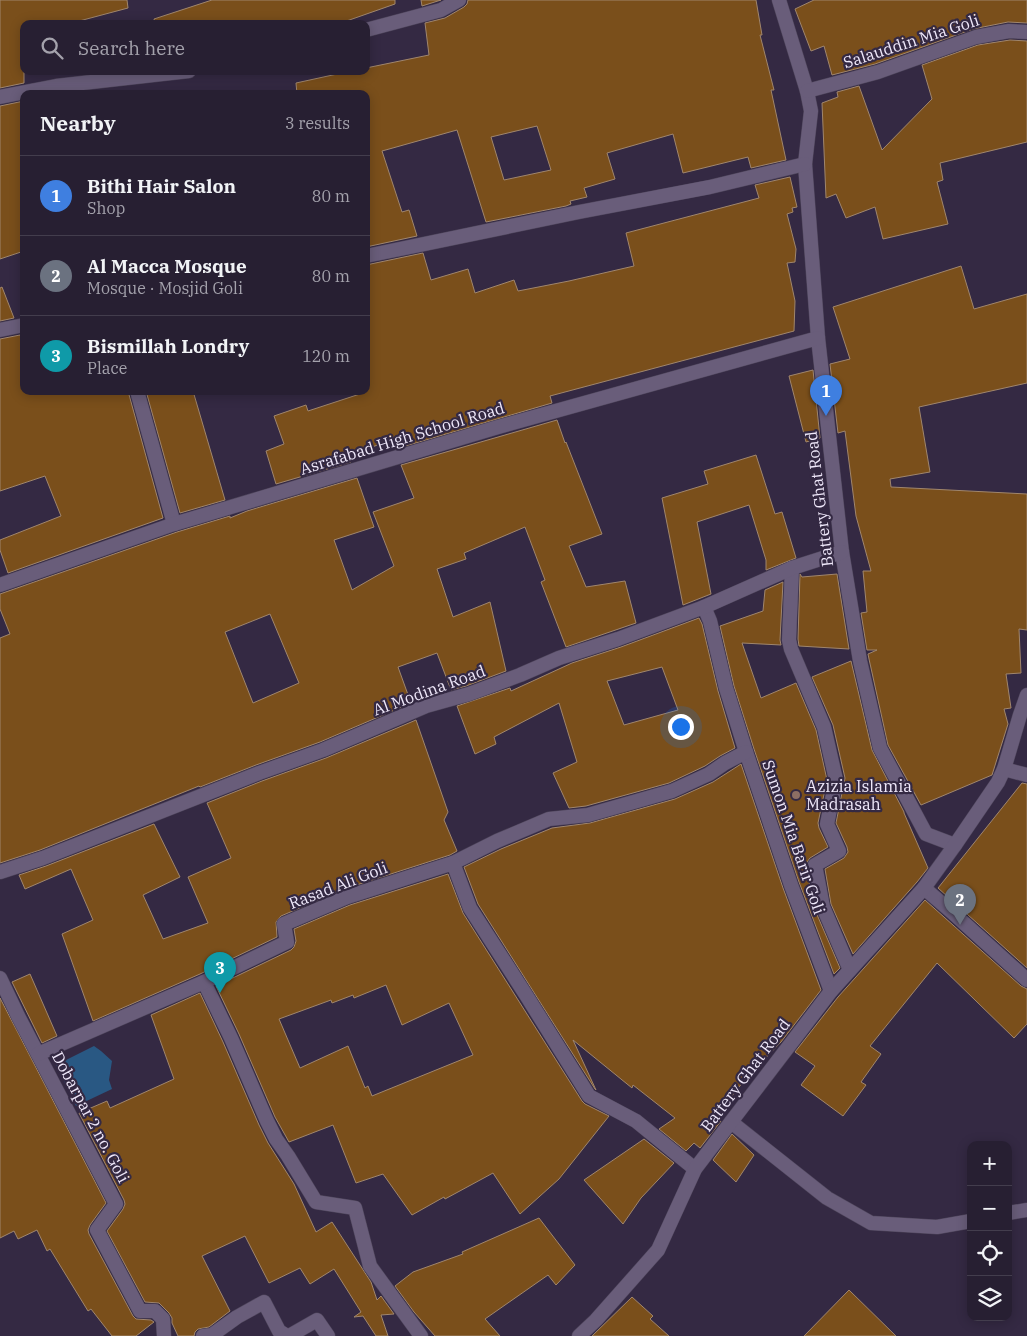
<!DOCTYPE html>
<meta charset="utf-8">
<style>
:root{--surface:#271f32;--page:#2f273a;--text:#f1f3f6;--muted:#a4a2ac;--line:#433d4d;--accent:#f0a378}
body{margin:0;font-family:"IBM Plex Serif",serif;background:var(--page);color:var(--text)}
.controls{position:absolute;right:15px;bottom:15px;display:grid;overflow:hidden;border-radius:10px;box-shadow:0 2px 12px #0003}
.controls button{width:45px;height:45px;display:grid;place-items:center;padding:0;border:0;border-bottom:1px solid var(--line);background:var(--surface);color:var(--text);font:25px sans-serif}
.you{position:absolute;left:680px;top:726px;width:18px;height:18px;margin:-12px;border:4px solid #fff;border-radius:50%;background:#1a73e8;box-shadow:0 0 0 8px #1a73e833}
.badge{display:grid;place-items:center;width:32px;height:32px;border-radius:50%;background:var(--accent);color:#fff;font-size:16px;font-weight:700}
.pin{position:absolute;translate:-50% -41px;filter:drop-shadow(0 1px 2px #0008)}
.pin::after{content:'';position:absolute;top:26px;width:18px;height:15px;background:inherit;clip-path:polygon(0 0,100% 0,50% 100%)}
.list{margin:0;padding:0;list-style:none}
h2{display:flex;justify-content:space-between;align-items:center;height:65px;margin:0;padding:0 20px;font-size:21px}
h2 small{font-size:16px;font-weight:400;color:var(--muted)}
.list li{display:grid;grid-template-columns:32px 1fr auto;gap:15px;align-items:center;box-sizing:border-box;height:80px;padding:0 20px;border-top:1px solid var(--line)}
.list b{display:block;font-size:19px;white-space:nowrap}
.list p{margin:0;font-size:16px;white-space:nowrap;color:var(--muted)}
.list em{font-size:16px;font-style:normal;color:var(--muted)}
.icon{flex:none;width:28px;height:28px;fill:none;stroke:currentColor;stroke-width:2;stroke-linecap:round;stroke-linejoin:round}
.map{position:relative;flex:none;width:1027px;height:1336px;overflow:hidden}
.search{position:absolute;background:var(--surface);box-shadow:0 2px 12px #0003;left:20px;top:20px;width:350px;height:55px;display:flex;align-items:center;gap:12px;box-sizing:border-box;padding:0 18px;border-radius:10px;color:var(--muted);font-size:19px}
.panel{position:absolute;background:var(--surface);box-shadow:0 2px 12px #0003;left:20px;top:90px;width:350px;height:305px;border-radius:10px}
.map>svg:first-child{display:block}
.water{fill:#295883}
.building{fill:#7a4f1b;stroke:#a0866d;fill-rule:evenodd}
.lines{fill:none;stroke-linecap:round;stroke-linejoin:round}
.service-casing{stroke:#4e455b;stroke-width:15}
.minor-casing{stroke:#4e455b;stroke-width:15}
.tertiary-casing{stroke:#4e455b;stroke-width:15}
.service{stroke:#695d7a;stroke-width:14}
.minor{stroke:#695d7a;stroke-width:14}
.tertiary{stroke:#695d7a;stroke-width:14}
.education-dot{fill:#8d6e63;stroke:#342943;stroke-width:2}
.labels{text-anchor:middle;stroke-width:4.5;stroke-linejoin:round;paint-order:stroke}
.street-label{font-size:16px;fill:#efe8fa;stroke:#342943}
.poi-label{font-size:16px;fill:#efe8fa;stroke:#342943;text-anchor:start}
</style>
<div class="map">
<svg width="1027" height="1336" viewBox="0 0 1027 1336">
<rect width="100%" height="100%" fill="#342943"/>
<path class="water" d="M94,1046L101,1051L112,1061L109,1080L112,1089L76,1106L56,1065Z"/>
<g class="building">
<path d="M0,0H127L128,8L68,24H24V83L0,88Z"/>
<path d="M212,0H395V4L338,24H155L154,19Z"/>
<path d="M421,0H441L422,6Z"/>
<path d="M468,0H756L762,35H760L774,90H771L786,160L751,168L748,157L683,173L673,134L607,153L615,179L584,188L587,197L570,201L571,204L566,206L486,222L457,130L382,151L402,212L409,210L417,236L366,247V94H297L296,83L351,71H366V68L429,55L425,23L445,18L464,7L467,4ZM537,126L551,170L504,180L491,137Z"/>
<path d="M814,0H1027V23L1008,22L973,29L875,64L832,75L824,46L811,51L795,9Z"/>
<path d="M1010,40L1027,41V142L940,163L943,180L937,182L948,224L883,239L875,207L846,218L836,194L826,198L822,103L838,97L837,92L859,86L882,150L932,99L922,65L978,45Z"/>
<path d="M24,101V251L0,259V106Z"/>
<path d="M790,177L797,207L792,208L793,212L787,214L796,249L795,262L787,263L795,301L794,331L550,396L552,403L395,449L392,440L349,455L351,462L276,484L266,451L284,444L274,416L306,405L308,411L366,392V265L423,253L431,280L468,269L475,293L514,280L518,291L569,281L634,266L626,233L759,198L755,185Z"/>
<path d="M961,266L974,309L1027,294V383L919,407L930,472L890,479L891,487L1027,494V630L1019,629L1021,673L1006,674L1011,708L1004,709L1008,724L992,775L921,805L888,745L869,659L868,654L877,650H867L861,613L867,612L863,571H871L856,516L845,431L838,433L830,364L850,359L833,307Z"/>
<path d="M2,287L14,318L0,321V288Z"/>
<path d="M20,335L24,344V391H128L163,518L8,573L0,550V540L61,516L45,476L0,491V339Z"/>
<path d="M813,370L820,438L806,442L789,376Z"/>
<path d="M146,391H193L225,500L180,513Z"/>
<path d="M557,420L565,443L566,442L602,534L569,546L586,587L625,581L636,623L566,647L541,582L545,580L525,527L464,553L466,559L437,569L453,617L490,602L506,671L466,686L451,690L437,653L398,667L411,703L320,742L256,765L200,787L199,786L40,850L0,863V638L10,634L0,609V594L177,532L230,516V518L247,511L357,478L374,527L334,540L352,590L394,566L373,512L414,498L401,465ZM270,614L299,683L253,703L225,632Z"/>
<path d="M756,455L775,514L782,512L796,558L766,570V560L749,505L697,522L711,594L683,605L662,498L708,484L704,471Z"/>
<path d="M800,574L802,577L837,574L849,649L799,646L798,639Z"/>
<path d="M783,582L780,640L781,645L742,643L761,698L796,683L816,730L827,780L818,823L819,828L828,847L810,858L807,862L806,867L815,910L840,968L834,974L799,882L754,749L734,686L720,626L763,611L765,590Z"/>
<path d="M699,618L702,624L718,691L735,748L720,756L705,766L669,783L586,806L569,808L553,773L577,762L559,703L494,737L496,744L475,754L457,706L510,688L511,691L572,663L621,647ZM662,667L678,710L624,725L607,681Z"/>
<path d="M851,661L872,750L904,812V813L928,868L917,882L853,954L831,904L825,869L844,858L848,852L847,847L836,823L845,778L833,725L812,677Z"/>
<path d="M416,720L448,812L444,820L457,851L450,855L344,889L281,916L276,922L277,937L200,974L93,1021L62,934L93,920L71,869L25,889L19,875L46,866L154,824L180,877L143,895L163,939L208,923L188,877L231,858L207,803L262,781L326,758Z"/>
<path d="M741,764L783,888L821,990L781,1042L747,1077L719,1112L720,1113L716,1117L721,1121L700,1148L694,1143L686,1151L659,1129L675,1118L633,1085L632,1088L573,1040L596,1090L595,1089L478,904L464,867L501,849L552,828L590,823L675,799L713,782Z"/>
<path d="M1022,783L1027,784V968L938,888Z"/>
<path d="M448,874L463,913L582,1101L585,1104L609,1116L559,1179L520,1214L493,1173L445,1199L444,1197L412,1215L383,1174L356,1183L333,1125L289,1142L275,1117L239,1034L216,986L291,950L294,947L296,941L294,929L350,905ZM386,985L402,1025L449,1003L473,1055L372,1096L368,1086L365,1088L348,1046L300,1068L279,1019L331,1000L332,1003L353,995L354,998Z"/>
<path d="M925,900L1021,986L1027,989V1024L1014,1038L937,963L870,1046L881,1054L861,1082L866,1085L843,1116L801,1085L815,1066L795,1052L838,997Z"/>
<path d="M30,974L57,1036L42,1043L12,982Z"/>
<path d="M200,993L223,1042L259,1125L268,1143L294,1184L316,1232L332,1222L371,1282L377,1300L381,1296L394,1314L381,1315L388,1336H376L363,1316L354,1317L361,1312L334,1269L310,1284L300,1268L269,1283L245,1236L202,1256L230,1311L209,1327L198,1329L195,1332L194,1336H178L172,1323V1318L169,1313L159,1303L145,1302L107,1231L123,1209L125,1204L124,1200L79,1113L107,1101L110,1108L174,1079L151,1015Z"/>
<path d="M0,998L106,1203L90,1225L88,1230L89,1234L133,1316L136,1319L151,1320L154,1322L136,1336H112L91,1309L88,1311L50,1249L47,1251L37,1230L18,1239L14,1231L0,1238Z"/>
<path d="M732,1134L754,1155L736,1182L713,1160Z"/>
<path d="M644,1139L674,1163L641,1198L623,1224L584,1180Z"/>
<path d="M539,1218L575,1265L556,1285L548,1275L485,1319L500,1336H435L414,1312L395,1286L413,1272L463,1254L462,1252Z"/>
<path d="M849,1290L896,1336H804Z"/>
<path d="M632,1297L653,1316L650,1319L669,1336H592Z"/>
</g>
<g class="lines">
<g class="service-casing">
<g id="service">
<path d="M731,1122L827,1198L871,1223L937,1227L971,1221"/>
<path d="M1008,1213L1027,1210"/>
</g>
</g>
<g class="minor-casing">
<g id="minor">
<path d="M779,0L807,91L811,111L805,164L818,338L842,552L860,661L880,748L926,834L955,845"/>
<path d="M366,30L441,10L459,0"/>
<path d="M807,91L878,72L976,37L1009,31L1027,32"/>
<path d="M0,97L56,86L189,71"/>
<path d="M366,256L579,212L710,187L805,164"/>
<path d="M0,330L24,325"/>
<path d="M137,391L174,524"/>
<path d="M792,568L789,640L791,649L824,727L836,780L827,824L839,851L815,865L823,907L850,970"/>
<path d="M0,585L174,524L498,427L818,338"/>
<path d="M704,607L710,621L726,688L746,752L791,885L831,991"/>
<path d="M1004,769L1027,775"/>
<path d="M453,863L497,841L549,819L588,815L672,791L709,774L725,763L746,752"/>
<path d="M0,872L43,858L259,773L323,750L426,706L469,694L520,675L559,658L618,639L704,607L792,568L842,552"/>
<path d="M924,888L953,913L1027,980"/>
<path d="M0,978L18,1016L116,1204L97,1230L140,1311H155L163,1319L164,1336"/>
<path d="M204,982L231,1038L267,1121L276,1139L288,1156L316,1202L355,1208L370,1266L421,1336"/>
<path d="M38,1054L204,982L287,942L284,924L347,897L453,863L470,908L526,995L589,1096L636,1121L695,1169"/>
<path d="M203,1336L212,1335L237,1317L264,1302L279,1331L287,1336"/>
<path d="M289,1336L317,1320L328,1336"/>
</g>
</g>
<g class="tertiary-casing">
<path id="tertiary" d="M579,1336L596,1320L658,1250L695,1169L831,991L924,888L955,845L998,782L1004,769L1020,715L1027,695"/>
</g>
<use href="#service" class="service"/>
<use href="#minor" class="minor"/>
<use href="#tertiary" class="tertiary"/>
</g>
<circle class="education-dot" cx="796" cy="795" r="5"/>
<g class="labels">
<g class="street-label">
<text transform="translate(911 41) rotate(-18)" y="6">Salauddin Mia Goli</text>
<text transform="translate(402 438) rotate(-17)" y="6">Asrafabad High School Road</text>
<text transform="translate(819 499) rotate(-97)" y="6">Battery Ghat Road</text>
<text transform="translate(429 690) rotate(-20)" y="6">Al Modina Road</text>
<text transform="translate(794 837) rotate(71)" y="6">Sumon Mia Barir Goli</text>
<text transform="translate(338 885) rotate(-21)" y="6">Rasad Ali Goli</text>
<text transform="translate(745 1075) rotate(-53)" y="6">Battery Ghat Road</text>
<text transform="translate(91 1117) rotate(62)" y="6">Dobarpar 2 no. Goli</text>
</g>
<g class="poi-label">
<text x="806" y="792">Azizia Islamia<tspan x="806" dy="18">Madrasah</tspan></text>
</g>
</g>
</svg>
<div class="controls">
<button>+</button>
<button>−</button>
<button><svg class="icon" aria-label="locate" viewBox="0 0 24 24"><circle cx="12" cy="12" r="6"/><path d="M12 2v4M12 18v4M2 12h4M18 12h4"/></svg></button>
<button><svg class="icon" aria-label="layers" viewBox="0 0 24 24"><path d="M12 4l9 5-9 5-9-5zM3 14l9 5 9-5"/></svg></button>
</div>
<div class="you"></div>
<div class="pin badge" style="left:826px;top:416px;background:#3f7fe0">1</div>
<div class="pin badge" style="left:960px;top:925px;background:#6b7280">2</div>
<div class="pin badge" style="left:220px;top:993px;background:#0f9aa8">3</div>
<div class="search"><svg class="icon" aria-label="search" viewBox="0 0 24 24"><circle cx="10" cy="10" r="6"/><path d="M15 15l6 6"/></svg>Search here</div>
<section class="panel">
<h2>Nearby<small>3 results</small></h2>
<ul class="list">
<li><span class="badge" style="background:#3f7fe0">1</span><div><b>Bithi Hair Salon</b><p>Shop</p></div><em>80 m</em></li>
<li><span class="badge" style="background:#6b7280">2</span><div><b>Al Macca Mosque</b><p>Mosque · Mosjid Goli</p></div><em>80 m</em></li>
<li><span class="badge" style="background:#0f9aa8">3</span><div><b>Bismillah Londry</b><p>Place</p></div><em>120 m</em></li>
</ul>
</section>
</div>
